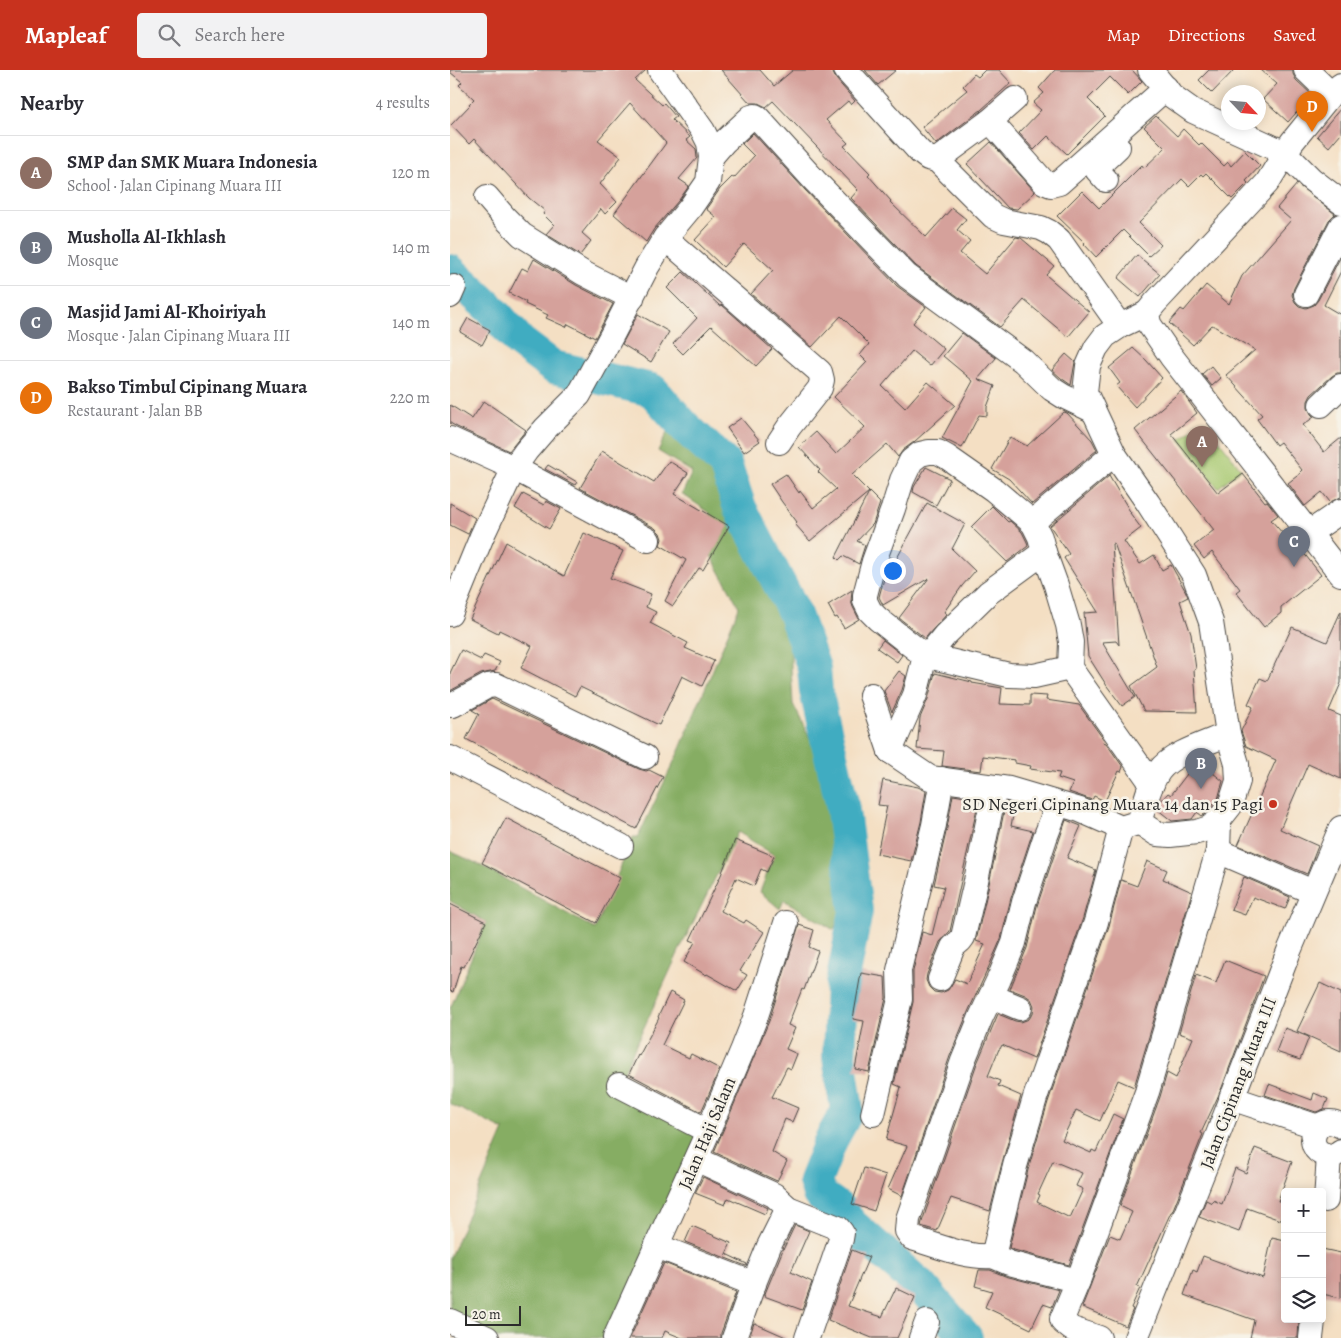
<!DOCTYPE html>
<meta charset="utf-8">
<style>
:root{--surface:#fff;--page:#f2f2f3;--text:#2b2b33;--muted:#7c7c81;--line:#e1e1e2;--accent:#c8321e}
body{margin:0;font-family:Alegreya,serif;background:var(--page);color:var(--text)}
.controls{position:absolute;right:15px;bottom:15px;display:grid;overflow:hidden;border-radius:5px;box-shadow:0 2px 12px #0003}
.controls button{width:45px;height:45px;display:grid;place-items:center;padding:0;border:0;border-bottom:1px solid var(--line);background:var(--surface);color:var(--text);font:25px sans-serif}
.compass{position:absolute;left:771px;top:15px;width:45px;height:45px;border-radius:50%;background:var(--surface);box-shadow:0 2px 12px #0003;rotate:116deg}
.scale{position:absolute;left:15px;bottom:12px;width:56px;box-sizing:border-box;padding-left:5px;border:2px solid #2b2b2b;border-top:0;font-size:14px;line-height:18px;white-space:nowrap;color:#2b2b2b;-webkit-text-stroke:4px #f7f3e8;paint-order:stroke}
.you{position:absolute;left:442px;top:500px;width:18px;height:18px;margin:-12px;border:4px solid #fff;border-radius:50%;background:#1a73e8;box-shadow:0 0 0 8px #1a73e833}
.badge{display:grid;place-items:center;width:32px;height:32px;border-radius:50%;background:var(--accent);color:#fff;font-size:16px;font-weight:700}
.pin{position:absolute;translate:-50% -41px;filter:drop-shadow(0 1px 2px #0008)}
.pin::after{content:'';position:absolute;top:26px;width:18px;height:15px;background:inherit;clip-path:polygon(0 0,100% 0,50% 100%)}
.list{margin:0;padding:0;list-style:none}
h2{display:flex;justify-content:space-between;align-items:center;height:65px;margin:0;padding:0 20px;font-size:21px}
h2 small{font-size:16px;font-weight:400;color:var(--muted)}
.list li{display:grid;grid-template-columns:32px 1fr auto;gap:15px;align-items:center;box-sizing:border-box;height:75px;padding:0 20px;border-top:1px solid var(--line)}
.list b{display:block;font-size:19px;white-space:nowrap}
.list p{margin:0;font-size:16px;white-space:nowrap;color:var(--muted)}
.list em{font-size:16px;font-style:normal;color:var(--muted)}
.icon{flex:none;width:28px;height:28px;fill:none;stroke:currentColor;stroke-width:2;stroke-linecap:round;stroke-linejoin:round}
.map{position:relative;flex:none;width:891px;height:1268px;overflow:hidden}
header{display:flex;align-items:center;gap:30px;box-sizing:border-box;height:70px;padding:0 25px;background:var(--accent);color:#fff}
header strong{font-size:24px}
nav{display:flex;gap:28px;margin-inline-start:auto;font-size:18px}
.search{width:350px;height:45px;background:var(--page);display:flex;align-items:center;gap:12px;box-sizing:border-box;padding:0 18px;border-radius:5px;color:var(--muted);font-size:19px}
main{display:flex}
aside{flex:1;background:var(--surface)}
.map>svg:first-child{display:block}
.green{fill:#a8c971;stroke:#6a7a4e}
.forest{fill:#86ad63;stroke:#586c47}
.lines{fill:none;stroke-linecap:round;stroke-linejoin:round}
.river{stroke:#41acc1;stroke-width:34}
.building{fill:#d5a19b;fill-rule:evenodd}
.minor-casing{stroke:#494642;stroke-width:26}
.minor{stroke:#fff;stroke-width:24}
.poi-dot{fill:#c8321e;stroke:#f7f3e8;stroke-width:2}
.labels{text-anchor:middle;stroke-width:5;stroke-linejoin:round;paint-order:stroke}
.poi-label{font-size:18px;fill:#2b2b2b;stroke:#f7f3e8;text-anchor:end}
.street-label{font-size:18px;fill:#2b2b2b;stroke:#f7f3e8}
</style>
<header>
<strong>Mapleaf</strong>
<div class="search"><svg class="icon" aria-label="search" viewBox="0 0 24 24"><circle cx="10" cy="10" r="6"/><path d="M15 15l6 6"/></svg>Search here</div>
<nav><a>Map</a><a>Directions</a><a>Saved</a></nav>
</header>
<main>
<aside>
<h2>Nearby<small>4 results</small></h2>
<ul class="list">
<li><span class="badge" style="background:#8d6e63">A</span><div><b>SMP dan SMK Muara Indonesia</b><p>School · Jalan Cipinang Muara III</p></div><em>120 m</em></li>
<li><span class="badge" style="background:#6b7280">B</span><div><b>Musholla Al-Ikhlash</b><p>Mosque</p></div><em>140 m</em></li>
<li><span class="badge" style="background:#6b7280">C</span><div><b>Masjid Jami Al-Khoiriyah</b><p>Mosque · Jalan Cipinang Muara III</p></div><em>140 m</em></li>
<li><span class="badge" style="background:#e8710a">D</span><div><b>Bakso Timbul Cipinang Muara</b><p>Restaurant · Jalan BB</p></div><em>220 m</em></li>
</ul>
</aside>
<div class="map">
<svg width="891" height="1268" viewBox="0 0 891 1268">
<rect width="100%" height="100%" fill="#f7f3e8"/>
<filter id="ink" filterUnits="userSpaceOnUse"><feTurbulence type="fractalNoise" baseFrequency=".02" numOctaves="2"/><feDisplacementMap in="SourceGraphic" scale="10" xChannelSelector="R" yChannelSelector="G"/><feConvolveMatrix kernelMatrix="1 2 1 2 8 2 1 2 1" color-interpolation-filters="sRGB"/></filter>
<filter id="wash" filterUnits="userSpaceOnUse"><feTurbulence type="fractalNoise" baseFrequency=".0096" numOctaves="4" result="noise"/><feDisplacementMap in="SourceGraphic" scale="20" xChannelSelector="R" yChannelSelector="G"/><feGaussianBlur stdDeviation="1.12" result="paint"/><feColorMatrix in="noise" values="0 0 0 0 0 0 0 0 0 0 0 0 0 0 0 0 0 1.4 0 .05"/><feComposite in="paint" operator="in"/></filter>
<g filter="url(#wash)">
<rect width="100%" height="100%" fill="#f4dfc3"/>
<path class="green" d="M754,351L791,399L768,418L730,369Z"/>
<path class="forest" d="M221,354L271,397L287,438L341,546V597L343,634L360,668L378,713L396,830L384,860L334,830L330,839L310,822L324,785L288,762L230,879L168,1014L256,1062L162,1268H42L0,1249V1187L54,1060L0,1034V939L36,852L0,831V781L28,794L145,859L183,767H188L229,681L289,537L252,469L260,443L232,424L242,402L208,381Z"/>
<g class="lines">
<path class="river" d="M0,201L42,240L70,272L103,297L202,320L236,358L275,394L290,438L344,542L364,598L366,621L392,733L406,841L392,914L389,987L397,1041L381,1070L365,1111L369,1124L387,1137L402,1155L472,1217L516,1268"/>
</g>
<g id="blocks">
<g class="building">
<path d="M0,0H196L185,10L212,35L214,33L226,47L222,50L240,67L236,70L246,79L247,88L229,109L239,116L229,130L204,159L196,172L164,144L216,73L180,33L148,70L171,87L150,114L167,132L155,144L151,139L132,163L141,171L130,185L96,164L104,155L93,144L95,141L79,128L24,69L19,74L1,55L20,35L19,34L24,29L9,15L12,12L0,2Z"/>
<path d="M271,0H310L324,16L343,0H383V3L386,9L405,31L401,35L398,31L376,50L398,73L394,76L420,103L418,105L441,131L440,132L476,167L502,138L516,149L507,160L520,171L510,183L535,204L566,167L571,168L604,196L596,205L639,242L618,267L574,230L550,257L466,196L401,128L408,120L323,31L316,37L308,33H300Z"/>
<path d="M415,0H446L428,15Z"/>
<path d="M535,0H549L561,13L531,40L486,74L472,57L517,20L513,16L524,4L528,7Z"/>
<path d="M605,0H682L692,11L678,25L660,7L638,29L655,46L617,84L598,66L584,80L569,63L591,40L583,33L594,23L589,18Z"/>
<path d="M759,0H784L762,23L749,10Z"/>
<path d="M811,0H843V4L846,10L862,25L838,52L813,29L827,14Z"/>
<path d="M891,38V63L879,77L867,66Z"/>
<path d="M706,46L727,66L733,59L749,75L751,73L774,96L778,92L781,96L795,81L810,96L796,111L798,113L782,129L756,103L753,106L751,104L739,116L732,109L689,153L711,175L699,186L673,160L646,187L634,174L635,173L607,146L632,121L649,138L692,95L694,98L715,78L694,57Z"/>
<path d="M303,63L355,120L447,216L476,237L463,253L494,279L480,296L462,281L432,316L455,338L478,312L505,335L464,372L453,380L448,387L437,374L402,405L419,422L360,471L345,454L347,452L332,432L320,414L336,404L349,423L350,421L363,438L386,419L368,402L370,400L349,377L366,362L386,384L415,357L384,327L417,292L410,285L419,274L391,246L362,277L301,224L323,200L294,174L273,197L245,170L266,147L256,139L270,119L282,107L284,108L304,86L292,74Z"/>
<path d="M541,72L585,122L567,139L558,138L517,94Z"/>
<path d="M847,114L885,144L879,150L844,218L842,225L845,232L849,236L856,238L864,235L868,230L891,186V201L874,235L891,245V303H887L882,306L861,325L858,331V338L861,344L864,347L853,355L874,382L891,368V427L880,432L872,422L855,436L838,413L851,403L850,402L852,400L830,372L826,375L807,349L812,345L776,305L805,280L762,255L743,275L719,253L731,239L734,241L756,215L779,234L792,206L841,150L827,138Z"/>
<path d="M687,185L710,204L690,227L668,208Z"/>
<path d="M84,189L126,215L163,234L145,268L118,254L116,257L96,248L98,245L75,234L76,232L59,223L72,198L78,201Z"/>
<path d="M233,202L270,236L272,235L322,279L306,296L261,256L233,284L223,274L247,248L217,218Z"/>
<path d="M188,244L219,262L201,292L172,274Z"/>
<path d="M18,248L40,260L32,275L10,262Z"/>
<path d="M512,263L546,288L528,309L545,316L537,337V346L529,345L512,378L492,368L523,311L493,286Z"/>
<path d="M683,278L696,290L712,308L685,337L666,316L670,313L659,298Z"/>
<path d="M616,284L625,292L621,315L611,308L602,300Z"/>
<path d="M761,296L771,308L762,316L752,304Z"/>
<path d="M731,321L747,343L721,364L768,423L793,404L815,432L817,431L828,445L821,450L846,479L849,477L871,505L831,537V543L814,557L786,522L790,519L762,482L754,489L744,476L764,460L685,360Z"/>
<path d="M34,331L76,360L59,381L7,357L0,353V335L22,349Z"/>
<path d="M614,342L617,343L642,370L647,380L582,434L559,409L542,399L560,367L577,376Z"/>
<path d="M291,348L310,371L294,382L277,358Z"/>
<path d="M152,381L204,412L219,391L238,403L224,424L279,456L253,500L249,498L223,536L215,531L236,490L210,475L212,469L210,463L205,458L130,418Z"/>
<path d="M98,395L127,412L125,415L95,399Z"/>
<path d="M476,397L500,409L486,435L463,422L464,417Z"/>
<path d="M659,406L681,443H680L691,458L674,471L690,494L704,485L712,500L721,495L736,522L738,527L730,531L741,564L746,599L744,600L747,642L694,641L681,616L707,597L664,473L662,474L669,575L666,571L652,572L685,627L672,636L657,616L638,586L634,543L648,542L614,488L619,484L600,456Z"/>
<path d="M419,422L430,433L423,454L407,471L415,475L409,494L393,486L389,490L386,487Z"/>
<path d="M73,424L94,435L96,431L111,439L99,459L65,438Z"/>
<path d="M0,433L25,448L18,464L0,455Z"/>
<path d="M477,433L515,454L502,479L525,501L512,516L494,542L497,544L475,568L449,548L479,508L433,535L429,527L440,487L446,490Z"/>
<path d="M542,436L558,452L560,451L572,462L577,472L578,476L557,492L521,457Z"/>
<path d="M134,463L173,481L160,508L201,524L196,537L206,542L200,553L238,573L235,578L264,591L252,616L232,606L209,655L130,617L125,626L71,598L82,576L49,560L48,563L20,549L56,472L114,506Z"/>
<path d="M402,520L401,531L403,537L409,549L394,558L387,547L385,548L378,535Z"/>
<path d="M891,541V613L879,641L891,646V709L858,694L830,759L868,776L857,804L788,775L826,690L796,676L791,661L803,637L798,634L810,608L817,611L842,557L877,572Z"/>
<path d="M433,570L452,585L447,592L427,578Z"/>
<path d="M11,580L31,590L34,585L50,592L45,601L31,604L0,621V603Z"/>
<path d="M449,601L456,606L452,620L442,642L434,621Z"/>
<path d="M485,603L522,612V613L552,618L550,634L580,635V625L597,626L596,630L629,635L654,670L653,672L656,673L673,697L671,702L669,701L655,731L644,726L642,730L619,722L623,713L608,708L610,703L580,699L581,696L565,693V690L533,686L531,701L492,696L494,681L467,679L470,648L478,629Z"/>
<path d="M42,629L189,699L196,701L199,700L213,707L186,759L16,669L29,644L22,640Z"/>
<path d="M747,691H748L773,711L768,729L759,740L752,746L747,742L742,749L722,751L707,739L709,733L718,723L721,725Z"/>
<path d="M433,710L468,717L476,721L471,752L461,791L427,784L437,736L428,735Z"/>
<path d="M503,725L529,729L500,861L490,872L477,904L476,910L479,917L484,922L491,923L498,920L505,909L517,914L535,874L526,871L539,814L556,732L565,735L561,756L583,761L561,828L551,869L536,903L518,942L500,986L452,1126L438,1119L457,1076L436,1070L451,1017L444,1014L463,932V901L472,862L482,865L494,817L484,815L497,758Z"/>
<path d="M56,748L170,808L146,853L32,793Z"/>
<path d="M616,750L631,756L617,788L646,800L633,848L584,989L552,975L550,979H549L538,1006L550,1011L548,1016L571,1026L552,1093L540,1141L501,1128L487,1161L471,1156L472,1152L526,996L548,944L565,951L571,952L579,949L583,943L584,936L581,929L575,925L560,919L577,878L587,836Z"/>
<path d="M285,770L324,786L317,802L311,799L304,816L286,808L271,841L294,853L296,850L314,862L290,901L297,905L287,921L257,904L256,905L234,892L245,872L240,870L271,805Z"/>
<path d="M697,791L717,800L713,809L742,822L684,1017L668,1010L650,1051L626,1040L612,1070L641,1083L642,1080L646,1082L663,1044L673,1049L619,1195L564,1180L559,1178L578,1100L598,1032L659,856L671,810L687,816ZM603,1091L632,1103L626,1116L633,1119L620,1148L587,1132L590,1125L588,1124Z"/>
<path d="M794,807L840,827L835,839L803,827L795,845L781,840Z"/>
<path d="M0,834L36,852L14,897L11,896L3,922L0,921Z"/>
<path d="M349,855L364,860L359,877L368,881L354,920L352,919L338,955L345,958L336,979L347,984L341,999L337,997L322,1027L348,1038L342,1052L335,1049L322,1082L337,1091L327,1111L264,1082L319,951Z"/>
<path d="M775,890L814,906L771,1020L751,1063L753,1064L722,1142H721L687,1217L690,1218L681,1238L683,1239L676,1256L632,1237L660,1165L670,1169L682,1142L670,1136L710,1027L717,1003L726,1008L743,968L729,963L746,905L766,913Z"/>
<path d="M411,903L435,907L436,928L419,1002L405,999L414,951L403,949Z"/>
<path d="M870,913L891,923V981L847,961Z"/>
<path d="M220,922L234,930L212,975L239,988L241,984L270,999L251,1042L179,1004L188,985L189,986L209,948L208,947Z"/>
<path d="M835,958L859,967L850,990L826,982Z"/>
<path d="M819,1014L862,1030L864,1023L878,1029L874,1039L866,1042L815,1025Z"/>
<path d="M805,1078L842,1092L828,1131L835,1133V1138L830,1150L797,1138L789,1162L749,1147L756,1130L762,1133L763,1130L772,1134L785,1098L796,1103Z"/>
<path d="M414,1098L436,1105L424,1141L402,1134Z"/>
<path d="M253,1107L316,1137L318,1138L315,1144L278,1128L275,1135L245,1123Z"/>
<path d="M345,1155L359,1161L341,1202L362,1212L352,1240L314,1226L332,1182Z"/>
<path d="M242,1156L281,1173L276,1184L297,1194L296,1196L235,1172Z"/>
<path d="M822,1168L835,1171V1249H849L848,1268H800L804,1250L734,1225L743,1200L747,1202L753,1186L813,1208Z"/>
<path d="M872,1179L891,1183V1228L872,1224Z"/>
<path d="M402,1180L419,1187L398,1236L432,1247L446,1218L465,1227L447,1268H422L378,1250Z"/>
<path d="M214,1193L286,1222L271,1263V1268H232L215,1261L212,1268H180Z"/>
<path d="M529,1200H540L555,1206L609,1220L602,1237L593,1234L581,1259L535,1237L542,1221L525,1216Z"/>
<path d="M304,1253L338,1268H299Z"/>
</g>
</g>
</g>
<g filter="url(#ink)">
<use href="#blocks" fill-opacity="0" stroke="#494642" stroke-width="1"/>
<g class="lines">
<g class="minor-casing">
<g id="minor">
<path d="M396,0L470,82L478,88L487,90L543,146L554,151L591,158L599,162L609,170L670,256"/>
<path d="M700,0L722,26L743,41L835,83L861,109L891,132"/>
<path d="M856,0L881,24"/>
<path d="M891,15L881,24L842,72L817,113L705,233L697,243L699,254L721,286L891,504"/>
<path d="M540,51L565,29"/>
<path d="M261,87L274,72L301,47L305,46L308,48L365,111L457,206L573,291L602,319L613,326L642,340"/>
<path d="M487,90L540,51L594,112L601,115L609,113L716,18"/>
<path d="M656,110L647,100L649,95L668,77"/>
<path d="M37,127L55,148L72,165L133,203L182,228"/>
<path d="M215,168L370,302L372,310L370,318L339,357L329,372"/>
<path d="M856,224L891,156"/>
<path d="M0,226L4,217"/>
<path d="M871,335L891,316"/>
<path d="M0,369L64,398L198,470"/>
<path d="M583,453L592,444L664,384"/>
<path d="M859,463L891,441"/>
<path d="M0,544L32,466L64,398L76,381L95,359L129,325L163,263L197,197L215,168L240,138L258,112L261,87L259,73L253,61L210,0"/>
<path d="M475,586L428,549L420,541L415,531V525L424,491L443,439L452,410L461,391L470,384L479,382H488L497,387L544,420L583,453L590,467L594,482"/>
<path d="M475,586H478L559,605L584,606L620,598"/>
<path d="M478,586L495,565L538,523L594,482L606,515L618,555L621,572L620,598L702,714"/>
<path d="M421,625L440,681"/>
<path d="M0,635H3L38,616L46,615L195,687"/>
<path d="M440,681L480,708L559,719L630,740L671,758L684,754"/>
<path d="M440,681L465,625L475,586"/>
<path d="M0,688L171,776"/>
<path d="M689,752L707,764L720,765L747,762L759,758L769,750L780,736L788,711L787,694L778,664L761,552L744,505L698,433L664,384L635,322L638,296L646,278L655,266L670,256L697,243"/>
<path d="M689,752C695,736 698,715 709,701C722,683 758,673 778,664"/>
<path d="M768,781L863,822"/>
<path d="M490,909L503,877L510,871L513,867L526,811L545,717"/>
<path d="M541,926L570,938"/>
<path d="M169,1015L258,1061"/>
<path d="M781,1028L868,1057"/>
<path d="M423,1044L450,929L449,900L484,755L492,709"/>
<path d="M891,1056C866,1040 851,1079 876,1085C882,1087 886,1085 891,1081"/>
<path d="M246,1089L324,1125L338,1138L388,1158L392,1163L391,1169L357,1268"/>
<path d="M876,1130L879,1086"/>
<path d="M207,1176L304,1214"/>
<path d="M543,1186C515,1188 489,1176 462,1168L457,1161L458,1149L513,991L531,947L549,909L564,873L574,832L595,768L608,734"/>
<path d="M628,1211L559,1193L543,1186L565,1096L585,1028L646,852L671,758"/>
<path d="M0,1251L37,1268"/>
<path d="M165,1268L256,1066L293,979L306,946L336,853"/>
<path d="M284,1268L302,1218L319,1176L338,1138"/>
<path d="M471,1268L477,1252"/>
<path d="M649,1268L622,1259L613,1252L612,1249L628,1211L697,1022L768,781L769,750"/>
<path d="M686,1268L765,1072L839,881L891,758"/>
<path d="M861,1268L863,1251"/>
</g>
</g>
<use href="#minor" class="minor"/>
</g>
</g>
<circle class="poi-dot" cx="823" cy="734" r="5"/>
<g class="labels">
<g class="poi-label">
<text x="813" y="740">SD Negeri Cipinang Muara 14 dan 15 Pagi</text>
</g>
<g class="street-label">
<text transform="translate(788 1013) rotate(-69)" y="6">Jalan Cipinang Muara III</text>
<text transform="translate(257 1063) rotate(-67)" y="6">Jalan Haji Salam</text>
</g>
</g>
</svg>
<div class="controls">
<button>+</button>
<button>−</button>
<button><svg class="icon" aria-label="layers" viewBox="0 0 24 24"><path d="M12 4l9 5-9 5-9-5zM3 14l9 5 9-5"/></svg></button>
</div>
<svg class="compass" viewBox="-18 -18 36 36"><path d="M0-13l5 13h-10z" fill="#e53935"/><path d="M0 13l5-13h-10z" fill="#7c7c81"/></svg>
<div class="scale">20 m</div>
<div class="you"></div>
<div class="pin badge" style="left:752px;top:397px;background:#8d6e63">A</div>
<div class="pin badge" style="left:751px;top:719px;background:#6b7280">B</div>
<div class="pin badge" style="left:844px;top:497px;background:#6b7280">C</div>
<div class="pin badge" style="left:862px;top:62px;background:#e8710a">D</div>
</div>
</main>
